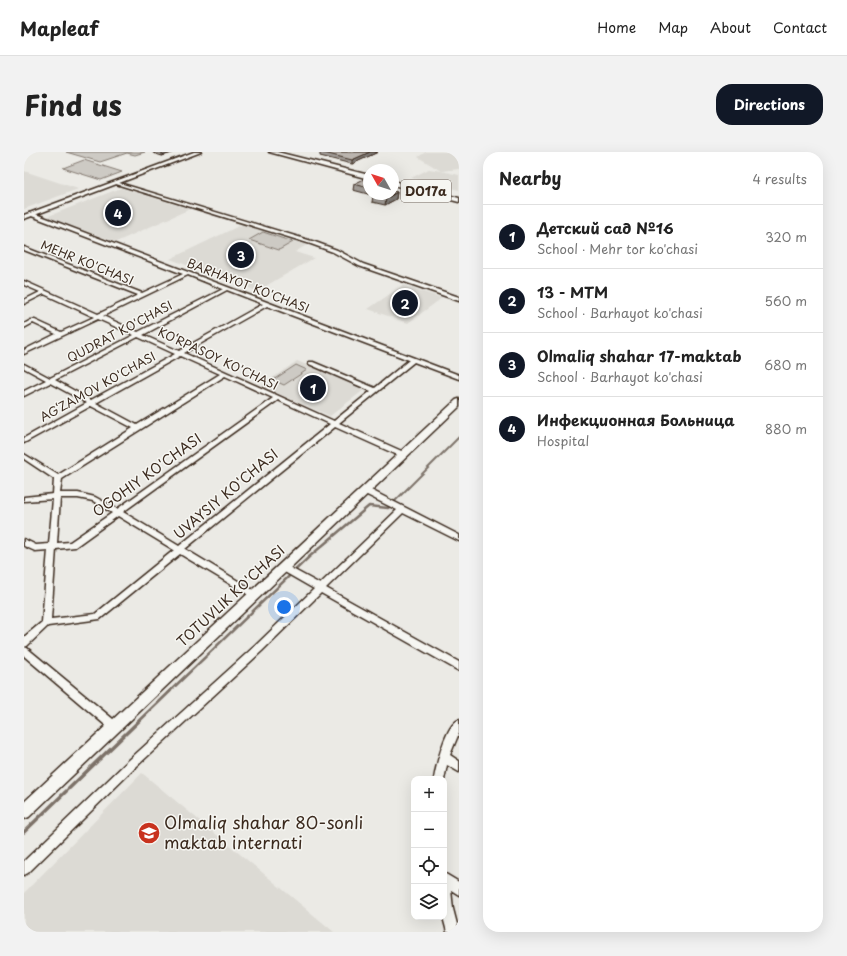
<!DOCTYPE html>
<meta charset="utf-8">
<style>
:root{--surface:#fff;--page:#f2f2f2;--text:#222;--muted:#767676;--line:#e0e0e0;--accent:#111827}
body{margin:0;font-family:"Playpen Sans",sans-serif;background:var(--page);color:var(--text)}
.controls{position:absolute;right:12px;bottom:12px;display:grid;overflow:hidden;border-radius:8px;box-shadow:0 4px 16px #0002}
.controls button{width:36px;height:36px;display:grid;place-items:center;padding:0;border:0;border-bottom:1px solid var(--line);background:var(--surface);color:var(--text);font:20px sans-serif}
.compass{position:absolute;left:339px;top:12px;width:36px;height:36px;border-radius:50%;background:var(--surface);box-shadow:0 4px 16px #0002;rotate:309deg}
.you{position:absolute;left:260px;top:455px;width:14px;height:14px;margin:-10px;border:3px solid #fff;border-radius:50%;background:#1a73e8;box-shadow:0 0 0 6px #1a73e833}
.badge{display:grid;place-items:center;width:26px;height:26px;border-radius:50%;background:var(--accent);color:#fff;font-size:13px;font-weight:700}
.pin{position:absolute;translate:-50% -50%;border:2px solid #fff;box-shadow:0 1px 4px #0006}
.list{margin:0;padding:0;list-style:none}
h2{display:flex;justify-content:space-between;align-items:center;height:52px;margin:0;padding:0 16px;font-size:17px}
h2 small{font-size:13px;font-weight:400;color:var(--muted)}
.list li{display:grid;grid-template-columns:26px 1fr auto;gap:12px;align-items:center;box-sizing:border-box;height:64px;padding:0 16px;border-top:1px solid var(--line)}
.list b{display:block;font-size:15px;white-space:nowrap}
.list p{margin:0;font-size:13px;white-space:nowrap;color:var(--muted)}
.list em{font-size:13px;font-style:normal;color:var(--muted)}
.icon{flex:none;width:22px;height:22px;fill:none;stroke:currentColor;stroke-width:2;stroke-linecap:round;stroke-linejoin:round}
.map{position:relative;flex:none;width:435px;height:780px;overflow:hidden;border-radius:16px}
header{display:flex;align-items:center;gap:24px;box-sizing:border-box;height:56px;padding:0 20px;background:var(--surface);border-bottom:1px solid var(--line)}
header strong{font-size:19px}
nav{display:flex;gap:22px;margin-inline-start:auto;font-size:14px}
.intro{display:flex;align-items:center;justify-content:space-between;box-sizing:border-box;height:96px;padding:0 24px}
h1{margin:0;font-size:28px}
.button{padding:10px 18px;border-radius:16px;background:var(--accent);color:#fff;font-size:14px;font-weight:700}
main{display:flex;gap:24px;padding:0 24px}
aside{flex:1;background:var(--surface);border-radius:16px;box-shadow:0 4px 16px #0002}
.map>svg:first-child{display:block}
.built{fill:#dcdad4}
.green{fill:#cdcac4;stroke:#847a71}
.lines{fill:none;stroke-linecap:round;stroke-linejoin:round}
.stream-far2{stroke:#7c7167;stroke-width:2}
.stream-far1{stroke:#7c7167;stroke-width:2.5}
.stream{stroke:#7c7167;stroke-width:3.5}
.minor-casing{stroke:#3b2a1e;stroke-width:3}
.major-casing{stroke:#3b2a1e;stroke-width:3}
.minor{fill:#f6f6f2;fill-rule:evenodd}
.major{fill:#f6f6f2;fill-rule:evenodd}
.wall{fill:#a09b96;stroke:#3b2a1e}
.shaded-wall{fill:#827e7a;stroke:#3b2a1e}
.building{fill:#bab4ae;stroke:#3b2a1e}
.labels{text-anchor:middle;stroke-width:3;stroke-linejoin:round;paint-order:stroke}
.far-street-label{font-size:12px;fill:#3b2a1e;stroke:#f6f6f2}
.shield{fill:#f6f6f2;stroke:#73675e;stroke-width:1}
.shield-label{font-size:13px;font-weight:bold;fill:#3b2a1e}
.street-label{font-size:14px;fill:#3b2a1e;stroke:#f6f6f2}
.near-poi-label{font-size:17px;fill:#3b2a1e;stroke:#f6f6f2;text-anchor:start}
</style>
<header>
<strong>Mapleaf</strong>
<nav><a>Home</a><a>Map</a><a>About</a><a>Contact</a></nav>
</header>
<div class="intro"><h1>Find us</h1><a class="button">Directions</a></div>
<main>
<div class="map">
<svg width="435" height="780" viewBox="0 0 435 780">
<rect width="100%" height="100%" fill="#ebeae5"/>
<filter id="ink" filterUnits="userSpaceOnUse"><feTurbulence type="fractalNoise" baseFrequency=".025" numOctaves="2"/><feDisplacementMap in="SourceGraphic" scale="8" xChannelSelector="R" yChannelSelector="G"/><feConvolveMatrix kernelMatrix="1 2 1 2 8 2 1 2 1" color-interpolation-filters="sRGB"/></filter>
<g filter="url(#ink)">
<g class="built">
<path d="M402,0H435V17L417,19L435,23V38L387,26L405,17L417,19L394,5Z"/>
<path d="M0,19L54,37L0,57Z"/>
<path d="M97,36L166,57L92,90L22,65Z"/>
<path d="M219,72L284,92L271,100L290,106L233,139L146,107Z"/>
<path d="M379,133L418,146L384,171L344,157Z"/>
<path d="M273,209L341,237L306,264L237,234Z"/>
<path d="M118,621L310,780H0V741Z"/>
</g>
<g class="green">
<path d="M42,0H121L111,3L103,1L76,10Z"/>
<path d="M60,8L98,20L77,28L39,16Z"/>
<path d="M239,80L269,90L255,98L225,88Z"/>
<path d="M272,213L283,218L260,233L249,228Z"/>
</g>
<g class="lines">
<path class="stream-far2" d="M368,352L435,285"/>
<path class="stream-far1" d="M145,540L285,405L345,354L364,356L369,351"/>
<path class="stream" d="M0,680L146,539"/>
<g class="minor-casing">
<g id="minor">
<path d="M92,30L291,90L313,98L339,112L435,145V149L335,114L309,100L287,92L92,32Z"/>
<path d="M5,61H9L435,223V227L390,210L315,271L382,301L384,303L382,305H378L311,275L161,397L234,441L235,443L234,445H228L156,402L76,467L24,474L3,494L0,495V485L18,470L24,398L11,399L0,394V387L12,393L25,392L29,347L0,349V345L29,342L30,327L0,307V302L34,323L109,276L67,254L0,291V286L63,251L26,231L0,244V239L22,228L0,216V212L26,226L110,183L74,167L0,202V198L32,182L9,171L0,176V172L7,168H11L37,180L70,165L20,142L0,152V148L16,140L0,133V129L74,162L114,143L0,98V95L118,141L159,122L5,63ZM164,123L199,137L114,180L79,164ZM203,138L239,152L155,199L119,183ZM243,154L385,208L351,236L289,210H285V212L347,239L310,269L160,201ZM114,185L151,202L67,248L31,228ZM156,204L196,222L113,273L72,251ZM201,224L249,246L93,357L71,345L54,341H36L38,327ZM254,248L306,272L155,394L99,360ZM36,346H54L69,349L88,361L46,390L33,391ZM94,364L150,398L71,462L27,467L32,397L51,395Z"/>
<path d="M339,337H345L435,383V389L379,361L302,436L435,510V519L297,441L238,499L113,614L4,721L0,723V709L105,608L232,493L290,437L257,418L256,416L257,414H263L296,432L373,358L339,341L338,339Z"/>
<path d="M0,495L3,496L95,572L96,575L95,578L91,579L87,578L0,504Z"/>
<path d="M435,568V581L426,603L435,609V620L423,613L420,628L410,627C412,614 422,572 435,568Z"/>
<path d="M420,721L435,730V743L427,738L429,757L435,780H423L419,765H420Z"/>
</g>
</g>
<g class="major-casing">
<g id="major">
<path d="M170,0H177L0,67V63Z"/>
<path d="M245,0H253L345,23V27Z"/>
<path d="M369,29L435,46V50L369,33Z"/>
<path d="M435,247V255L5,665L0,667V650L432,248Z"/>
</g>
</g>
<use href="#minor" class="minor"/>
<use href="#major" class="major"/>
</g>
<g class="wall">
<path d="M129,0H151L138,4L129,1Z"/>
<path d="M296,0H354L328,12L296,4Z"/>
<path d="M345,29V42H344L329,38L330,32Z"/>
<path d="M373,40L372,47L361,53L348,50L349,44Z"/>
</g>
<g class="shaded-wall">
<path d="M138,0H151L138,4Z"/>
<path d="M346,0H354L328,12V8Z"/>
<rect x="344" y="36" width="1" height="6"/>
<path d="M373,40L372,47L361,53L362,47Z"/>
</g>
<g class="building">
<path d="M296,0H346L328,8Z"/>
<path d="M340,27L345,29V36L330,32Z"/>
<path d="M369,39L373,40L362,47L349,44L352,42H369Z"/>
</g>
</g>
<defs>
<g id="school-disc" transform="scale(1.15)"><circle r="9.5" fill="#c8321e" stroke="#f6f6f2"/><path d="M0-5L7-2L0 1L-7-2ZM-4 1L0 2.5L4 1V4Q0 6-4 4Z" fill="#fff"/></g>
</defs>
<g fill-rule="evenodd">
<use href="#school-disc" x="125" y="681"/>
</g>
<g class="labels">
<g class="far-street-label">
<text transform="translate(63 111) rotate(22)" y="4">MEHR KO'CHASI</text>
<text transform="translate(224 134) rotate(21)" y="4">BARHAYOT KO'CHASI</text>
<text transform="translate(96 180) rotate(-28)" y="4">QUDRAT KO'CHASI</text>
<text transform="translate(194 207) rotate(25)" y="4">KO‘RPASOY KO'CHASI</text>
<text transform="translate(74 235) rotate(-29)" y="4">AG‘ZAMOV KO'CHASI</text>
</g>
<rect class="shield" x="377" y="28" width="50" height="22" rx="3"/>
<g class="shield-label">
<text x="402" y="44">D017a</text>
</g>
<g class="street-label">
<text transform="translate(123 323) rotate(-36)" y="5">OGOHIY KO'CHASI</text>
<text transform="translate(202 342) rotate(-40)" y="5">UVAYSIY KO'CHASI</text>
<text transform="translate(207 444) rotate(-43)" y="5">TOTUVLIK KO'CHASI</text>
</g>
<g class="near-poi-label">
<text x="140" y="677">Olmaliq shahar 80-sonli<tspan x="140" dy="20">maktab internati</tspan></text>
</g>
</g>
</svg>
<div class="controls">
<button>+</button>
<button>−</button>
<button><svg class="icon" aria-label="locate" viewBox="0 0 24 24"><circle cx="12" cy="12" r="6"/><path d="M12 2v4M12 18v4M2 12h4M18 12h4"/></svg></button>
<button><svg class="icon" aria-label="layers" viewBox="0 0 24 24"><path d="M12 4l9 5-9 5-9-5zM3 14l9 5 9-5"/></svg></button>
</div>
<svg class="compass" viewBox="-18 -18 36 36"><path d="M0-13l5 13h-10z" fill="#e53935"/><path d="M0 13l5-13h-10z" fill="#767676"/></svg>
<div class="you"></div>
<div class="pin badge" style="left:289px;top:236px">1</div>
<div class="pin badge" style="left:381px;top:151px">2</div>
<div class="pin badge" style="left:217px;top:103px">3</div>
<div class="pin badge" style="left:94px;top:61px">4</div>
</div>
<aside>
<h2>Nearby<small>4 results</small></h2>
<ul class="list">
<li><span class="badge">1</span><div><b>Детский сад №16</b><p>School · Mehr tor ko'chasi</p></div><em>320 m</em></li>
<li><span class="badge">2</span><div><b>13 - MTM</b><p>School · Barhayot ko'chasi</p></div><em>560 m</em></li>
<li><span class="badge">3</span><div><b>Olmaliq shahar 17-maktab</b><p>School · Barhayot ko'chasi</p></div><em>680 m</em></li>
<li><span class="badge">4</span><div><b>Инфекционная Больница</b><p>Hospital</p></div><em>880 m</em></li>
</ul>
</aside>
</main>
